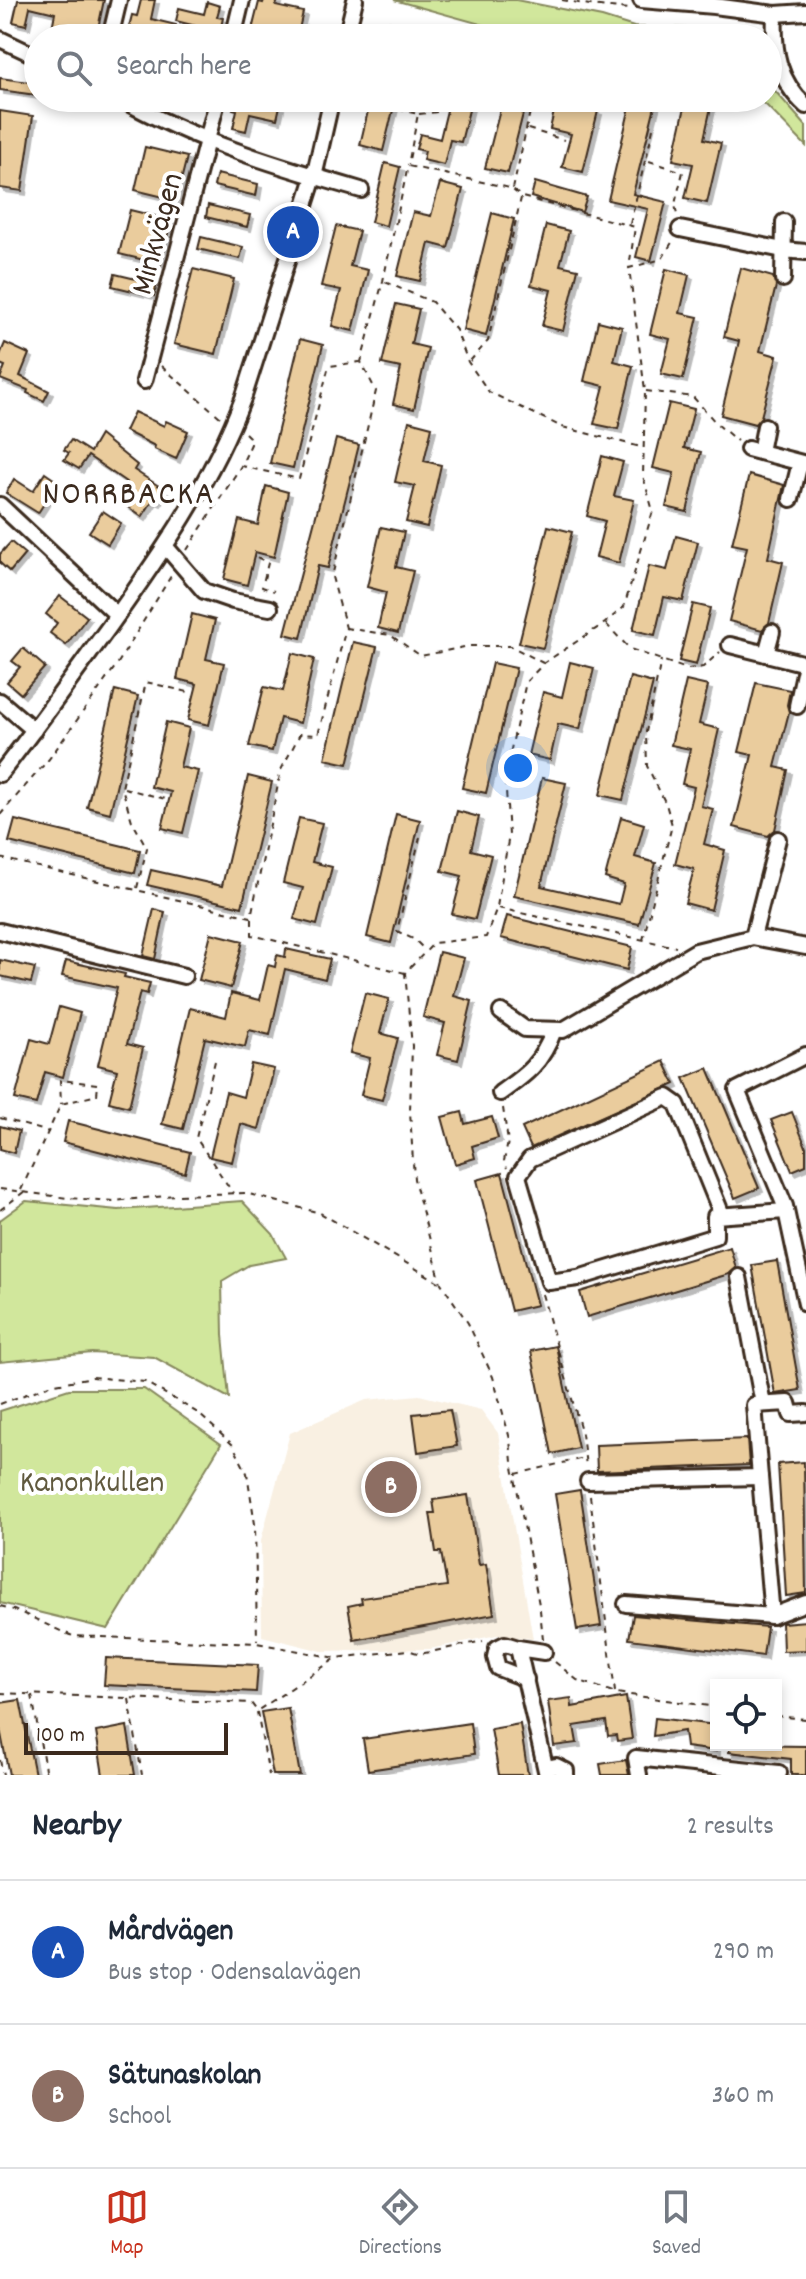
<!DOCTYPE html>
<meta charset="utf-8">
<style>
:root{--surface:#fff;--page:#f6f6f7;--text:#1f2937;--muted:#747a83;--line:#e0e1e3;--accent:#c8321e}
body{margin:0;font-family:Dekko,sans-serif;background:var(--page);color:var(--text)}
.controls{position:absolute;right:24px;bottom:24px;display:grid;overflow:hidden;border-radius:0px;box-shadow:0 4px 12px #0003}
.controls button{width:72px;height:72px;display:grid;place-items:center;padding:0;border:0;border-bottom:2px solid var(--line);background:var(--surface);color:var(--text);font:40px sans-serif}
.scale{position:absolute;left:24px;bottom:20px;width:204px;box-sizing:border-box;padding-left:8px;border:4px solid #3b2a1e;border-top:0;font-size:22px;line-height:28px;white-space:nowrap;color:#3b2a1e;-webkit-text-stroke:6px #fff;paint-order:stroke}
.you{position:absolute;left:518px;top:768px;width:28px;height:28px;margin:-20px;border:6px solid #fff;border-radius:50%;background:#1a73e8;box-shadow:0 0 0 12px #1a73e833}
.badge{display:grid;place-items:center;width:52px;height:52px;border-radius:50%;background:var(--accent);color:#fff;font-size:26px;font-weight:700}
.pin{position:absolute;translate:-50% -50%;border:4px solid #fff;box-shadow:0 2px 8px #0006}
.list{margin:0;padding:0;list-style:none}
h2{display:flex;justify-content:space-between;align-items:center;height:104px;margin:0;padding:0 32px;font-size:34px}
h2 small{font-size:26px;font-weight:400;color:var(--muted)}
.list li{display:grid;grid-template-columns:52px 1fr auto;gap:24px;align-items:center;box-sizing:border-box;height:144px;padding:0 32px;border-top:2px solid var(--line)}
.list b{display:block;font-size:30px;white-space:nowrap}
.list p{margin:0;font-size:26px;white-space:nowrap;color:var(--muted)}
.list em{font-size:26px;font-style:normal;color:var(--muted)}
.icon{flex:none;width:44px;height:44px;fill:none;stroke:currentColor;stroke-width:2;stroke-linecap:round;stroke-linejoin:round}
.map{position:relative;flex:none;width:806px;height:1775px;overflow:hidden}
.search{position:absolute;background:var(--surface);box-shadow:0 4px 12px #0003;left:24px;right:24px;top:24px;height:88px;display:flex;align-items:center;gap:20px;box-sizing:border-box;padding:0 28px;border-radius:44px;color:var(--muted);font-size:30px}
.sheet{height:392px;background:var(--surface)}
nav{display:flex;justify-content:space-around;align-items:center;box-sizing:border-box;height:112px;border-top:2px solid var(--line);background:var(--surface);font-size:22px;color:var(--muted)}
nav a{display:grid;justify-items:center;gap:4px}
nav .on{color:var(--accent)}
.map>svg:first-child{display:block}
.built{fill:#f9f0e2}
.green{fill:#d1e79c;stroke:#86885d;stroke-width:2}
.building{fill:#eacc9d;stroke:#3b2a1e;stroke-width:2;filter:url(#shadow)}
.lines{fill:none;stroke-linecap:round;stroke-linejoin:round}
.minor-casing{stroke:#3b2a1e;stroke-width:20}
.path{stroke:#3b2a1e;stroke-width:2;stroke-dasharray:6 6;stroke-linecap:butt}
.minor{stroke:#fff;stroke-width:14}
.labels{text-anchor:middle;stroke-width:8;stroke-linejoin:round;paint-order:stroke}
.street-label{font-size:32px;fill:#3b2a1e;stroke:#fff}
.park-label{font-size:32px;fill:#60593e;stroke:#fff}
.neighbourhood-label{font-size:34px;letter-spacing:2px;fill:#3b2a1e;stroke:#fff}
</style>
<div class="map">
<svg width="806" height="1775" viewBox="0 0 806 1775">
<defs>
<filter id="shadow"><feDropShadow dx="4" dy="4" stdDeviation="0" flood-color="#0004"/></filter>
</defs>
<rect width="100%" height="100%" fill="#fff"/>
<filter id="ink" filterUnits="userSpaceOnUse"><feTurbulence type="fractalNoise" baseFrequency=".0125" numOctaves="2"/><feDisplacementMap in="SourceGraphic" scale="16" xChannelSelector="R" yChannelSelector="G"/><feConvolveMatrix kernelMatrix="1 2 1 2 8 2 1 2 1" color-interpolation-filters="sRGB"/></filter>
<g filter="url(#ink)">
<path class="built" d="M419,1395L481,1410L498,1433L533,1639L497,1635L430,1649L322,1651L262,1636L261,1540L290,1433L366,1400Z"/>
<g class="green">
<path d="M394,0H516L602,17L634,27L742,29L746,38H531Z"/>
<path d="M768,83L806,126V146L766,105L756,98H768Z"/>
<path d="M26,1201L118,1210L242,1201L273,1234L286,1258L249,1265L222,1281L223,1335L229,1398L154,1357L92,1353L0,1362V1220Z"/>
<path d="M69,1389H144L221,1444L108,1629L0,1603V1411Z"/>
</g>
<g class="building">
<path d="M18,0H104L96,38L52,28L55,13L30,7L26,25L13,22Z"/>
<path d="M141,0H155L151,19L176,25L173,38H132L134,29L129,27L132,15L137,16Z"/>
<path d="M264,0H278L276,6L303,12L297,38H250L259,2L263,3Z"/>
<path d="M207,2L220,6L217,17L223,18L220,31L214,30L212,38H198L200,27L176,21L179,8L204,14Z"/>
<path d="M390,22L413,27L410,38H386Z"/>
<path d="M0,78L37,83L36,95L0,90Z"/>
<path d="M235,98H255L254,100L280,106L277,119L250,113L246,131L233,128L237,110L233,109Z"/>
<path d="M371,98H396L383,151L360,145Z"/>
<path d="M450,98H472L461,142L450,140L444,165L423,160L425,151L416,149L420,134L440,139Z"/>
<path d="M503,98H527L508,173L485,168Z"/>
<path d="M557,98H582L580,107L598,111L583,172L562,167L571,134L550,129Z"/>
<path d="M632,98H657L633,194L666,202L651,261L636,257L648,209L608,200Z"/>
<path d="M687,98H713L704,139L721,143L707,203L685,198L693,164L673,160Z"/>
<path d="M0,111L33,116L22,191L0,188Z"/>
<path d="M145,147L187,157L176,200L135,190Z"/>
<path d="M385,163L400,167L386,226L371,222Z"/>
<path d="M217,174L258,184L256,196L214,186Z"/>
<path d="M535,182L587,197L582,212L531,197Z"/>
<path d="M440,183L463,189L448,248L429,243L420,281L397,276L413,212L431,216Z"/>
<path d="M208,205L250,215L247,227L206,217Z"/>
<path d="M130,210L171,220L161,264L119,254Z"/>
<path d="M492,213L514,219L486,336L463,330Z"/>
<path d="M546,225L569,231L560,265L578,269L563,331L542,326L551,290L531,285Z"/>
<path d="M336,226L359,231L350,266L368,270L353,331L332,326L341,290L321,286Z"/>
<path d="M201,237L243,247L240,259L198,249Z"/>
<path d="M741,268L773,277L776,286L760,351L777,356L761,417L755,424L721,415L739,341L724,337Z"/>
<path d="M193,269L234,279L216,354L174,344Z"/>
<path d="M666,269L689,275L680,313L698,317L683,379L661,374L670,339L650,334Z"/>
<path d="M115,274L157,284L154,296L112,286Z"/>
<path d="M396,304L419,309L411,344L428,348L414,409L393,404L401,368L382,364Z"/>
<path d="M598,321L622,327L614,361L633,366L618,429L594,424L604,386L584,381Z"/>
<path d="M300,339L323,345L293,468L270,463Z"/>
<path d="M5,343L29,354L20,376L49,391L44,401L27,393L28,390L0,379L5,366L0,364V355Z"/>
<path d="M669,403L694,409L684,448L701,452L687,512L666,507L674,473L653,468Z"/>
<path d="M134,412L164,426L166,421L188,431L176,459L154,449L155,446L125,431Z"/>
<path d="M409,421L432,427L424,461L441,465L427,527L406,522L415,486L395,482Z"/>
<path d="M100,435L137,465L134,470L165,490L157,502L153,500L142,517L125,505L132,493L123,487L126,482L88,456L79,469L64,460L69,453L64,450L71,440L90,452Z"/>
<path d="M336,439L359,445L328,568L318,566L301,638L285,634Z"/>
<path d="M602,456L623,462L614,496L634,500L619,563L596,557L605,521L587,516Z"/>
<path d="M45,473L58,482L38,513L6,493L14,479L33,491Z"/>
<path d="M749,475L784,485L768,558L783,562L769,623L762,630L729,621L747,547L732,544Z"/>
<path d="M266,486L288,492L274,557L255,552L247,585L224,579L239,520L258,525Z"/>
<path d="M103,511L121,523L108,544L89,532Z"/>
<path d="M548,526L572,532L543,648L519,643Z"/>
<path d="M381,527L404,532L396,567L413,571L398,633L378,628L386,592L367,587Z"/>
<path d="M676,536L698,542L683,601L664,597L655,635L633,630L649,566L667,570Z"/>
<path d="M11,542L25,554L10,572L0,563V554Z"/>
<path d="M60,596L87,617L66,645L50,633L57,623L46,614Z"/>
<path d="M693,604L710,608L696,665L679,661Z"/>
<path d="M192,614L215,620L206,659L224,663L209,725L188,720L197,684L177,679Z"/>
<path d="M353,642L377,647L348,764L325,759Z"/>
<path d="M23,648L45,667L21,694L7,682L20,667L12,661Z"/>
<path d="M292,653L314,659L300,723L280,718L272,751L249,746L264,687L283,691Z"/>
<path d="M570,662L594,668L580,729L558,724L550,760L528,755L543,692L562,697Z"/>
<path d="M492,663L516,668L486,793L462,788Z"/>
<path d="M630,677L653,683L623,800L600,795Z"/>
<path d="M686,681L708,686L699,724L719,729L701,806L713,809L704,844L725,850L711,910L685,903L694,869L675,864L694,787L682,784L690,749L671,745Z"/>
<path d="M756,683L790,690L787,705L789,712L775,767L788,770L775,830L768,836L734,827L752,755L739,752Z"/>
<path d="M115,690L138,696L110,813L87,807Z"/>
<path d="M166,722L189,728L180,767L198,771L183,833L162,828L171,792L151,787Z"/>
<path d="M248,776L272,782L242,907L147,885L151,870L222,886Z"/>
<path d="M542,778L566,783L541,886L619,904L624,884L605,878L621,817L644,824L635,857L656,863L639,924L514,896Z"/>
<path d="M457,811L479,817L471,850L491,855L475,919L452,914L462,876L442,871Z"/>
<path d="M396,814L420,820L391,943L367,937Z"/>
<path d="M299,818L322,823L312,862L332,867L317,925L294,919L303,888L283,883Z"/>
<path d="M15,820L140,850L135,873L9,842Z"/>
<path d="M154,909L165,912L155,959L143,956Z"/>
<path d="M507,916L632,947L627,970L501,938Z"/>
<path d="M211,933L243,941L231,988L199,980Z"/>
<path d="M286,949L330,959L325,979L285,969L270,1035L249,1030L245,1047L205,1038L183,1129L162,1124L190,1008L226,1017L231,993L260,1000L268,965L275,967L277,955L285,957Z"/>
<path d="M439,952L464,958L454,996L472,1001L458,1060L437,1055L445,1023L423,1017Z"/>
<path d="M0,960L35,968L31,983L0,976Z"/>
<path d="M66,961L125,974L124,977L150,983L147,994L140,992L127,1044L143,1048L129,1107L109,1102L117,1070L98,1065L117,988L62,976Z"/>
<path d="M365,993L389,999L380,1033L398,1038L382,1100L361,1095L370,1058L350,1053Z"/>
<path d="M59,1007L80,1013L63,1077L45,1072L36,1104L15,1099L31,1039L49,1044Z"/>
<path d="M664,1061L675,1084L531,1148L522,1128Z"/>
<path d="M251,1064L274,1069L259,1129L241,1124L232,1162L210,1157L226,1092L243,1097Z"/>
<path d="M708,1068L759,1188L735,1198L684,1078Z"/>
<path d="M462,1112L465,1124L492,1117L498,1138L472,1146L475,1158L455,1164L442,1117Z"/>
<path d="M792,1112L806,1147V1165L792,1171L771,1120Z"/>
<path d="M68,1121L190,1152L185,1173L63,1142Z"/>
<path d="M0,1126L19,1131L14,1153L0,1149Z"/>
<path d="M502,1173L537,1305L511,1311L477,1180Z"/>
<path d="M730,1247L736,1268L729,1274L587,1317L580,1292Z"/>
<path d="M777,1261L800,1390L775,1394L752,1265Z"/>
<path d="M556,1346L578,1448L552,1454L531,1351Z"/>
<path d="M450,1410L457,1446L418,1452L413,1414Z"/>
<path d="M747,1439L749,1465L597,1471L596,1445Z"/>
<path d="M804,1462L806,1593L786,1596L778,1464Z"/>
<path d="M580,1490L601,1626L577,1630L555,1494Z"/>
<path d="M468,1495L479,1565L486,1564L494,1614L354,1640L348,1606L362,1603L361,1598L447,1586L441,1552H436L430,1513H435L433,1500Z"/>
<path d="M633,1615L767,1627L763,1656L629,1639Z"/>
<path d="M806,1621V1650L783,1651L782,1623Z"/>
<path d="M106,1658L258,1665L256,1692L104,1685Z"/>
<path d="M626,1697L632,1739L617,1741L616,1735L608,1736L606,1721L574,1726L577,1743L554,1746L548,1701L571,1698L572,1707Z"/>
<path d="M20,1700L35,1775H9L0,1729V1703Z"/>
<path d="M288,1708L300,1775H273L261,1712Z"/>
<path d="M655,1718L716,1725V1751L686,1747L684,1731L653,1736Z"/>
<path d="M470,1723L474,1754L368,1770L363,1739Z"/>
<path d="M520,1724L528,1775H499L491,1729Z"/>
<path d="M127,1726L135,1775H103L96,1732Z"/>
<path d="M730,1745L806,1746V1775H791V1759L729,1752Z"/>
<path d="M626,1760L629,1775H602L600,1764Z"/>
</g>
<g class="lines">
<g class="minor-casing">
<g id="minor">
<path d="M641,0L714,6L775,14L806,12"/>
<path d="M775,14C773,50 778,81 806,106"/>
<path d="M110,38L119,0"/>
<path d="M233,38L242,0"/>
<path d="M346,38L355,0"/>
<path d="M0,39L38,57"/>
<path d="M119,98C195,141 277,166 361,190"/>
<path d="M680,229L783,250L806,252"/>
<path d="M783,279L784,222"/>
<path d="M144,381L218,98"/>
<path d="M748,449L806,464"/>
<path d="M760,452L765,426"/>
<path d="M791,499L800,463"/>
<path d="M0,505L117,615"/>
<path d="M166,547L204,591L233,601L270,608"/>
<path d="M730,645L806,664"/>
<path d="M766,654L772,632"/>
<path d="M0,701L34,730"/>
<path d="M797,706L806,664"/>
<path d="M0,774C38,726 73,676 109,627C161,554 212,481 244,396L314,177L332,98"/>
<path d="M0,931L184,976"/>
<path d="M753,937L778,839"/>
<path d="M501,1012L525,1029L563,1030L696,951L753,937L806,947"/>
<path d="M806,1055L737,1090L785,1206L806,1304"/>
<path d="M500,1093C527,1074 542,1063 554,1030"/>
<path d="M722,1215L677,1104L667,1097L530,1159L518,1176L549,1282L578,1278L715,1236V1216L786,1211"/>
<path d="M739,1277L763,1404"/>
<path d="M588,1481L760,1477L754,1405L788,1403L791,1414L806,1413"/>
<path d="M626,1604L772,1616L760,1477"/>
<path d="M772,1616L806,1603"/>
<path d="M518,1648L505,1644L497,1648L495,1657L498,1668L526,1679"/>
<path d="M544,1652L518,1648L547,1775"/>
<path d="M546,1768L556,1766L566,1771V1775"/>
<path d="M639,1775L636,1758L779,1773L778,1775"/>
</g>
</g>
<g class="path">
<path d="M562,0L590,5L629,9"/>
<path d="M752,26L758,33L759,38"/>
<path d="M400,98L397,109L418,114L408,165"/>
<path d="M419,114L438,112"/>
<path d="M653,128L646,160L683,172L675,204L677,215"/>
<path d="M528,129L564,140"/>
<path d="M513,189L533,98"/>
<path d="M630,224L645,161"/>
<path d="M385,282L432,302L456,330L468,362L489,392L562,427L641,447"/>
<path d="M470,361L488,341L521,198"/>
<path d="M161,366L220,417"/>
<path d="M646,391L693,397L717,424L737,441"/>
<path d="M245,433L249,437L251,444L241,466L299,479L329,366L360,362"/>
<path d="M187,550L241,466"/>
<path d="M257,557L268,563L262,587L274,591"/>
<path d="M606,624L630,649L687,669L703,667L720,652"/>
<path d="M346,628L390,635L421,656L469,646H511L543,663"/>
<path d="M124,788L165,799"/>
<path d="M0,815L49,759L118,663L171,576"/>
<path d="M420,837L397,931L415,940L425,950"/>
<path d="M0,858L251,917L281,770L300,734L318,735L346,628L332,577L376,391L361,362L383,281L408,166L510,188L522,197L635,227L629,268"/>
<path d="M137,888L147,848L132,821L122,788L146,682L188,692"/>
<path d="M498,908L676,947"/>
<path d="M252,919V935L405,973"/>
<path d="M643,940L672,825L666,804L647,766L646,732L661,660"/>
<path d="M215,1061L196,1138L233,1193"/>
<path d="M503,1108L508,1142L504,1161L507,1168"/>
<path d="M0,1118L49,1132"/>
<path d="M0,1189L68,1198L113,1201L176,1195L245,1193L320,1213L439,1282"/>
<path d="M21,1190L61,1104L97,1095L98,1084L60,1080L61,1104"/>
<path d="M0,1210L25,1191"/>
<path d="M542,1294L582,1434L586,1466"/>
<path d="M0,1404L50,1385L92,1377L145,1382L198,1413L233,1445L247,1473L255,1524L257,1641"/>
<path d="M516,1474L584,1458"/>
<path d="M590,1496L615,1692"/>
<path d="M0,1606C26,1612 48,1627 73,1636L257,1643L336,1658L408,1650L420,1654L483,1641"/>
<path d="M543,1639L540,1610L512,1462L510,1439L493,1377L468,1323L441,1283L414,1179L410,1111L412,1046L405,973L434,943L486,937L497,907L509,835L505,776L526,682L544,663L605,623L624,607L653,511L643,476L645,391L629,268L662,259L674,239"/>
<path d="M555,1662L577,1680L616,1693L716,1707"/>
<path d="M0,1693L251,1703L257,1711L335,1659"/>
<path d="M32,1695L46,1775"/>
<path d="M129,1699L142,1775"/>
<path d="M257,1712L269,1775"/>
<path d="M776,1716L806,1719"/>
<path d="M0,1760L3,1775"/>
</g>
<use href="#minor" class="minor"/>
</g>
</g>
<g class="labels">
<g class="street-label">
<text transform="translate(155 233) rotate(-75)" y="11">Minkvägen</text>
</g>
<g class="park-label">
<text x="92" y="1491">Kanonkullen</text>
</g>
<g class="neighbourhood-label">
<text x="129" y="503">NORRBACKA</text>
</g>
</g>
</svg>
<div class="controls">
<button><svg class="icon" aria-label="locate" viewBox="0 0 24 24"><circle cx="12" cy="12" r="6"/><path d="M12 2v4M12 18v4M2 12h4M18 12h4"/></svg></button>
</div>
<div class="scale">100 m</div>
<div class="you"></div>
<div class="pin badge" style="left:293px;top:232px;background:#1a4fb4">A</div>
<div class="pin badge" style="left:391px;top:1487px;background:#8d6e63">B</div>
<div class="search"><svg class="icon" aria-label="search" viewBox="0 0 24 24"><circle cx="10" cy="10" r="6"/><path d="M15 15l6 6"/></svg>Search here</div>
</div>
<section class="sheet">
<h2>Nearby<small>2 results</small></h2>
<ul class="list">
<li><span class="badge" style="background:#1a4fb4">A</span><div><b>Mårdvägen</b><p>Bus stop · Odensalavägen</p></div><em>290 m</em></li>
<li><span class="badge" style="background:#8d6e63">B</span><div><b>Sätunaskolan</b><p>School</p></div><em>360 m</em></li>
</ul>
</section>
<nav>
<a class="on"><svg class="icon" aria-label="map" viewBox="0 0 24 24"><path d="M3 6l6-2 6 2 6-2v14l-6 2-6-2-6 2zM9 4v14M15 6v14"/></svg>Map</a>
<a><svg class="icon" aria-label="directions" viewBox="0 0 24 24"><path d="M12 3l9 9-9 9-9-9zM9 14v-3h6M13 9l2 2-2 2"/></svg>Directions</a>
<a><svg class="icon" aria-label="saved" viewBox="0 0 24 24"><path d="M7 4h10v16l-5-4-5 4z"/></svg>Saved</a>
</nav>
